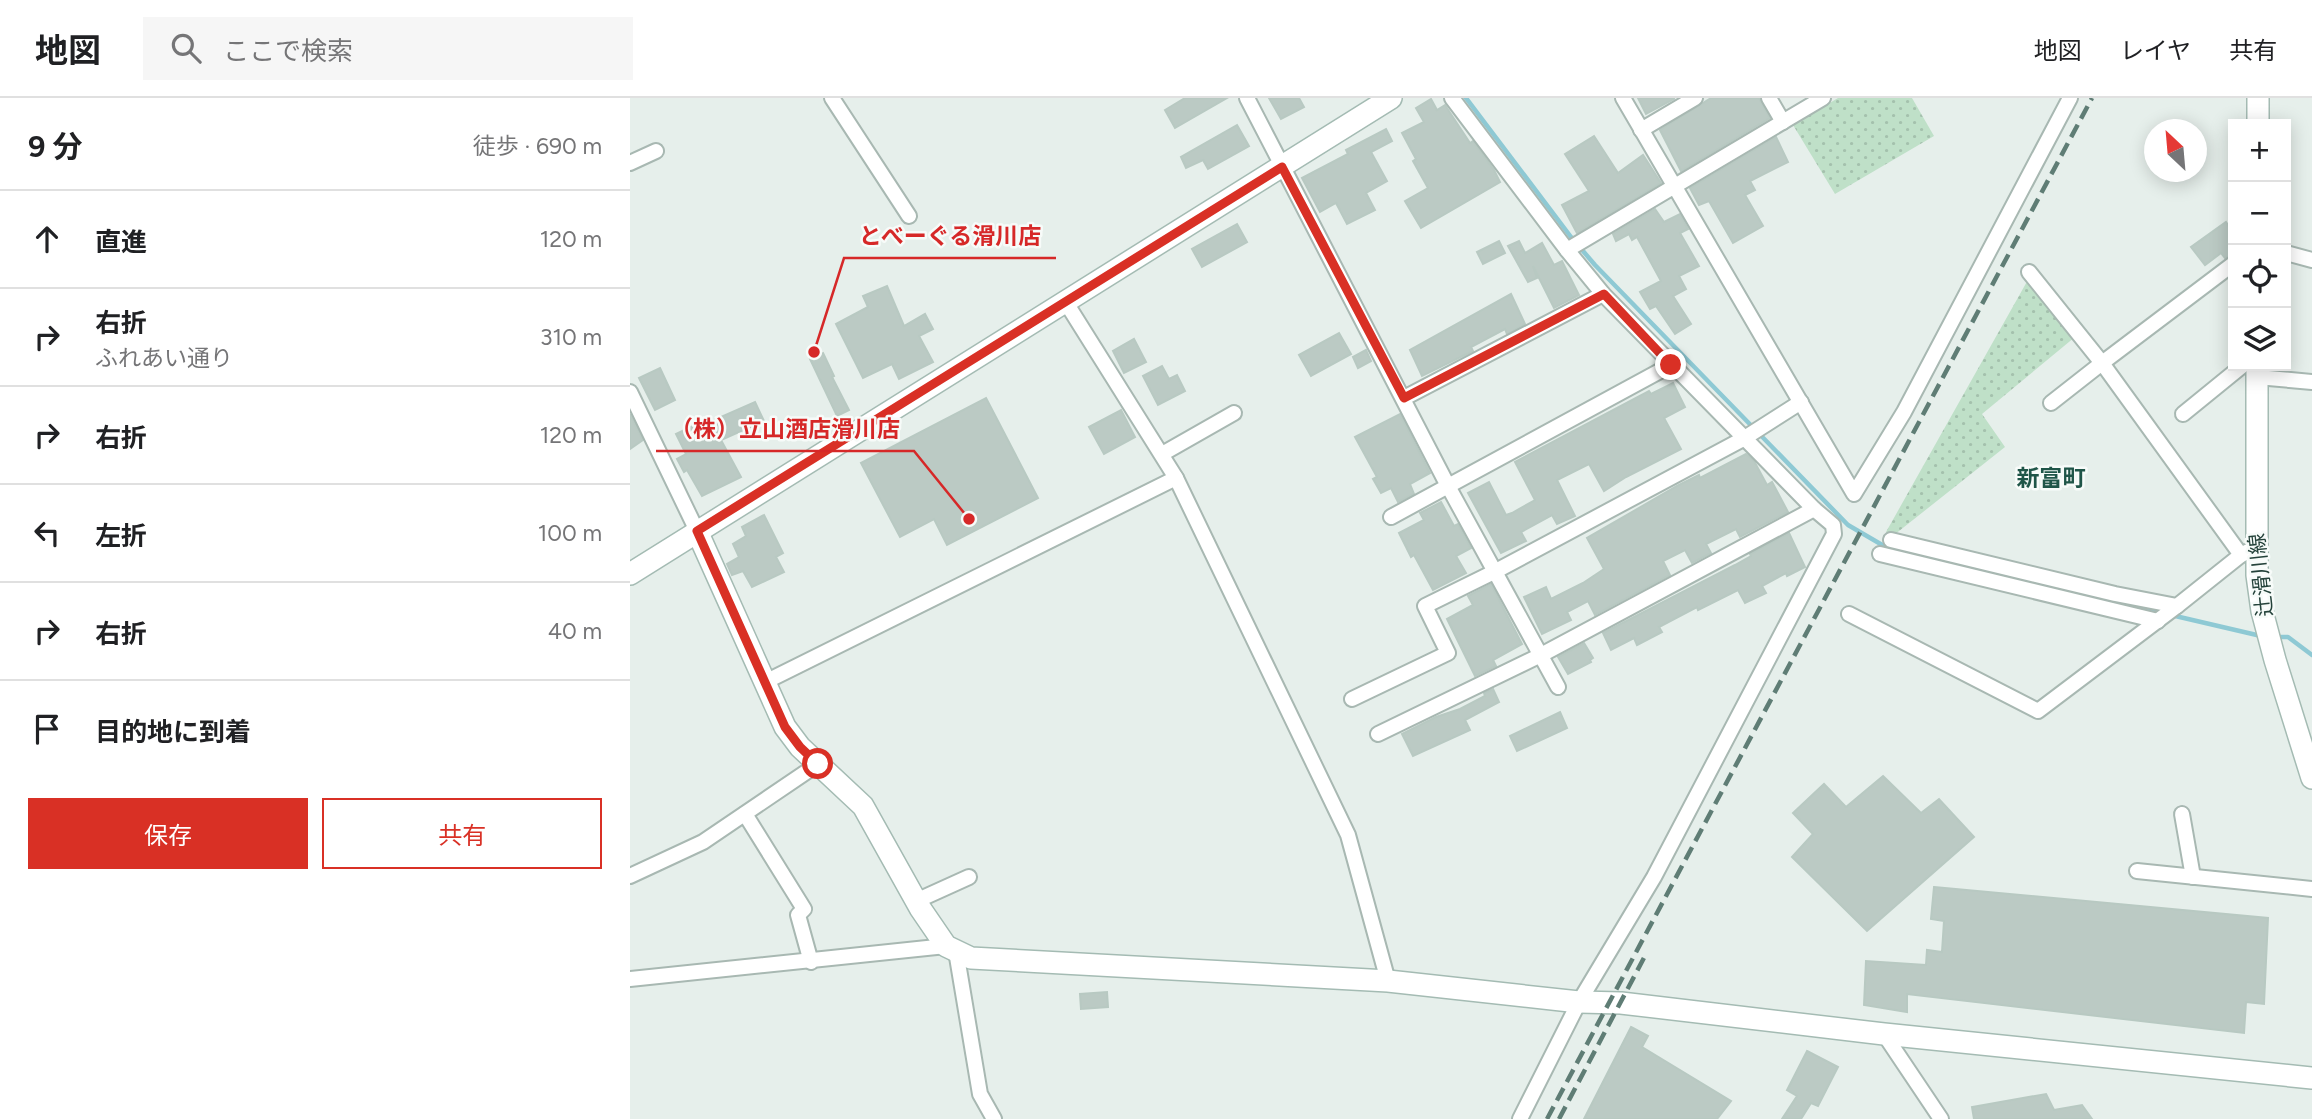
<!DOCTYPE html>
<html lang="ja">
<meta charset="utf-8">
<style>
:root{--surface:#fff;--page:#f6f6f6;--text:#202124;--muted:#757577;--line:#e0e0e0;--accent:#d93025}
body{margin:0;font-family:Figtree,"Noto Sans JP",sans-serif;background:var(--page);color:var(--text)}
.controls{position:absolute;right:21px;top:21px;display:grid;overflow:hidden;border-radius:0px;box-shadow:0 4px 18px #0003}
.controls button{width:63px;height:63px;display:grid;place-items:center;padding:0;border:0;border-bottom:2px solid var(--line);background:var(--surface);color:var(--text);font:35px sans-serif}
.compass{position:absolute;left:1514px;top:21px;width:63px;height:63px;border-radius:50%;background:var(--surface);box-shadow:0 4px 18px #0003;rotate:334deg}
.stop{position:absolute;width:21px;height:21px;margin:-16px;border:5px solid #d93025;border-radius:50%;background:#fff}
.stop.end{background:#d93025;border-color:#fff;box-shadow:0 2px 7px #0008}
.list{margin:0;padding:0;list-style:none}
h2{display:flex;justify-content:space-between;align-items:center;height:91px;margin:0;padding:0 28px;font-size:30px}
h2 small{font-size:23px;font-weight:400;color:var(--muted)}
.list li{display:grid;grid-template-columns:46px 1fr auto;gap:21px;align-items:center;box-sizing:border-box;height:98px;padding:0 28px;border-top:2px solid var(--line)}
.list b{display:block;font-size:26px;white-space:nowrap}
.list p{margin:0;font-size:23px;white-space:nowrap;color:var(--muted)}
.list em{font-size:23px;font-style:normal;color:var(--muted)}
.actions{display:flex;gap:14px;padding:21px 28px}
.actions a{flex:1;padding:16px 0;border:2px solid var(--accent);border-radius:0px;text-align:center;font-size:24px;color:var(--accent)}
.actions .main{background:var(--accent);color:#fff}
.icon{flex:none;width:38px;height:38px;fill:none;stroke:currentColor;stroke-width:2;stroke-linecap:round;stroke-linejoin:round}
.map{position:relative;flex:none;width:1682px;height:1021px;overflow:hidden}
header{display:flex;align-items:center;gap:42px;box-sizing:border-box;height:98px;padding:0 35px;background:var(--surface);border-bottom:2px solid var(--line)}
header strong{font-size:33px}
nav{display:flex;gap:38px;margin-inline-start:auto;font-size:24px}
.search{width:490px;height:63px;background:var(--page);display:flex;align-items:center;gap:18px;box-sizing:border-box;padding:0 24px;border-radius:0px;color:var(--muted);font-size:26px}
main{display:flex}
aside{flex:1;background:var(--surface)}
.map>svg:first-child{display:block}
.grass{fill:url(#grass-dots)}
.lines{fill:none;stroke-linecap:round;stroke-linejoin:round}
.stream{stroke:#8ec9d4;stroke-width:4.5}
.building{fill:#bbcac4;stroke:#b8c9c2;stroke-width:2}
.street-casing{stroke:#a8b8b2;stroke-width:18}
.secondary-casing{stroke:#a4bbb3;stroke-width:24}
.street{stroke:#fff;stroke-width:14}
.secondary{stroke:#fff;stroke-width:21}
.rail{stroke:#5f7d75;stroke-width:4.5;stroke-dasharray:14 7;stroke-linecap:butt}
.route{stroke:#d93025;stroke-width:9}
.labels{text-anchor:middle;stroke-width:5;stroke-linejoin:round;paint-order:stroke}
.street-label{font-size:21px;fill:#24423a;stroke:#f7fbf9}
.neighbourhood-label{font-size:23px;font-weight:bold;fill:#1f5548;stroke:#f7fbf9}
.leader{fill:none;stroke:#d62828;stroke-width:2.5}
.callout-dot{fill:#d62828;stroke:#f7fbf9;stroke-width:2.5}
.callout-label{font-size:23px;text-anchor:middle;font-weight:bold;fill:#d62828;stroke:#f7fbf9;stroke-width:5;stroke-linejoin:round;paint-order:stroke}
</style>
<header>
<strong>地図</strong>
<div class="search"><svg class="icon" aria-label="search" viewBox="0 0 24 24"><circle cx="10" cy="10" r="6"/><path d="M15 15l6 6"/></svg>ここで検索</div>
<nav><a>地図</a><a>レイヤ</a><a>共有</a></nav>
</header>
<main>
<aside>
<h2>9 分<small>徒歩 · 690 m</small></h2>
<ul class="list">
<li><svg class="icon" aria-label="ahead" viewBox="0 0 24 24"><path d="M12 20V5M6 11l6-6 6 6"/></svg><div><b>直進</b></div><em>120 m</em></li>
<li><svg class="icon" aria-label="right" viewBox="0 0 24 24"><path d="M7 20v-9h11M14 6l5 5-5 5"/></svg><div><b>右折</b><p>ふれあい通り</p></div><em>310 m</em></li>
<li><svg class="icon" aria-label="right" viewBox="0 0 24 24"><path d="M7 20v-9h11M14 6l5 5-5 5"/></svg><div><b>右折</b></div><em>120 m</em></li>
<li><svg class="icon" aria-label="left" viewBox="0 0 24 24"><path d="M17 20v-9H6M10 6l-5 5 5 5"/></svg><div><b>左折</b></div><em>100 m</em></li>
<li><svg class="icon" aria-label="right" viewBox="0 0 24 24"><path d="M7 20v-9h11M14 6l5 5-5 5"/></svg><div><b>右折</b></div><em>40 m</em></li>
<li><svg class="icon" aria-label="arrive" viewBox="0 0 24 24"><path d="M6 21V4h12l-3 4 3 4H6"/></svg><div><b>目的地に到着</b></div></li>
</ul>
<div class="actions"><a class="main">保存</a><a>共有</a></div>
</aside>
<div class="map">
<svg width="1682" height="1021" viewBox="0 0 1682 1021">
<defs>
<pattern id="grass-dots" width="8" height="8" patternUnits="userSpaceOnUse" patternTransform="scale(1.75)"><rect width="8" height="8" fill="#bfe0c8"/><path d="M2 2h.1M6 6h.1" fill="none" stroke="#a4c1ad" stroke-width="1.8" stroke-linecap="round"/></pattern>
</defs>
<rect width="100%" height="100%" fill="#e6efeb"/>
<g class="grass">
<path d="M1208,0H1282L1304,38L1205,96L1163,27Z"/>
<path d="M1399,180L1445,239L1352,316L1375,349L1264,437L1256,434Z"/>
</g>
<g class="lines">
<g class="stream">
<path d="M836,0L941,139L965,167L1218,427L1254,448L1532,515"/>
<path d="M1541,517L1631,538"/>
<path d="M1647,539H1658L1682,557"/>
</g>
</g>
<g class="building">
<path d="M555,0H597L545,30L535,12Z"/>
<path d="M639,0H669L674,9L651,21Z"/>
<path d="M1008,0H1044V1L1016,16Z"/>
<path d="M1081,0H1129L1140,20L1051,73L1030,32Z"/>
<path d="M801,1L807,12L815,7L840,45L843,43L864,72L870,84L791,130L775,103L798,90L783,63L786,61L772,35L794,24L786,10Z"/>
<path d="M607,27L619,48L578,71L573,62L556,70L551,59Z"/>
<path d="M756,31L762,43L741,54L757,83L736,95L745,112L717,126L706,105L690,114L672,80L718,56L716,52Z"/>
<path d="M964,38L988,75L1013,57L1031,85L947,135L932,107L959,93L935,56Z"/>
<path d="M1146,39L1158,64L1120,83L1125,92L1115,97L1133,128L1103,145L1079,103L1069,107L1060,90Z"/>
<path d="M1025,111L1034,124L1050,116L1058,131L1050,135L1069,168L1049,178L1056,191L1043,198L1061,226L1045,236L1026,208L1020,211L1010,194L1031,183L1007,139L1002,142L999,136L986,143L983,136Z"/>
<path d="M1596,124L1603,134V157L1595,160L1591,155L1575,167L1561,149Z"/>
<path d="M607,126L617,144L572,169L562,151Z"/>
<path d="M869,143L875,155L853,166L847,154Z"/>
<path d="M889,143L895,155L912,145L924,167L932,163L949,197L924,210L903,168L907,180L898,184L878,148Z"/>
<path d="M257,188L274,228L295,216L303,231L289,238L303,264L269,281L262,266L233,280L206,226L238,209L233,198Z"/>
<path d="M881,196L895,226L877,236L875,231L841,249L843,253L792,278L780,252Z"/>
<path d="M709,235L721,256L681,278L669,257Z"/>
<path d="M504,241L516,264L494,275L483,253Z"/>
<path d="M736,252L741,263L728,270L723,259Z"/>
<path d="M193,255L204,278L202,279L219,312L207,318L180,261Z"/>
<path d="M532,268L539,281L547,277L555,293L528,307L513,278Z"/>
<path d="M30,270L45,302L25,312L9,280Z"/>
<path d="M1043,285L1055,309L1034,320L1051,351L996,379L974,393L959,366L927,382L945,418L927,426L922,417L891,434L896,443L871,455L838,395L859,384L876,417L882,415L905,402L885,364L1006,300L1019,293L1021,296Z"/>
<path d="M356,300L408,400L317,447L304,421L270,439L231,365Z"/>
<path d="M125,304L134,323L91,342L111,379L72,398L57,372L54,374L47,361L56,356L46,336L65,327L66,330Z"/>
<path d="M491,312L505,339L474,356L459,329Z"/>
<path d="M0,316L13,342L0,351Z"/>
<path d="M770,316L800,375L780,386L784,396L768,404L761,390L751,395L743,381L747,379L725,339Z"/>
<path d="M1116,356L1124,363L1137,387L1142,384L1158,414L1110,439L1106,431L1076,446L1081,455L1062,465L1055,452L1033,463L1040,477L965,517L958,503L937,514L941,522L912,536L894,499L916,489L921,501L953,485L974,471L957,440L1047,388L1069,377L1070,380Z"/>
<path d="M811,404L824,428L828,426L841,450L826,458L836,475L803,492L784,457L781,459L769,435L794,422L790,415Z"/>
<path d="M134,417L153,455L146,459L154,474L122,489L113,473L102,477L97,466L109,459L103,446L116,438L112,429Z"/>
<path d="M1159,435L1175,469L1157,478L1156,475L1132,488L1136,495L1115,505L1108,492L1068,512L1067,509L1029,529L1032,534L1007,547L1004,540L981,552L973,535L1105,467L1121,458L1120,456Z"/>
<path d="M861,486L892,546L863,562L866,568L845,578L817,521L843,507L838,498Z"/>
<path d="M954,545L963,560L960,562L961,564L938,576L928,559Z"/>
<path d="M863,591L869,604L835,622L840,632L783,658L772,636L806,619L830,611L855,598L854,595Z"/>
<path d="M930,614L937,630L887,653L880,638Z"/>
<path d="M1253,678L1291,715L1309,701L1344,739L1237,833L1162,759L1183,736L1163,715L1194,686L1216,709Z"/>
<path d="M1304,789L1638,820L1634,906L1616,904L1614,935L1277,896V914L1234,907L1236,863L1296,867L1297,852L1312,854L1314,823L1301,821Z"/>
<path d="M477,894L478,909L451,911L450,896Z"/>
<path d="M1001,929L1018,938L1012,949L1101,1003L1087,1021H954Z"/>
<path d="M1177,953L1208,969L1188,1008L1181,1005L1171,1021H1152L1167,998L1157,992Z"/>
<path d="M1416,996L1424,1012L1452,1007L1462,1021H1344L1342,1009Z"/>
</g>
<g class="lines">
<g class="street-casing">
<g id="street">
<path d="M202,0L279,118"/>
<path d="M617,0L818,388L928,589"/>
<path d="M822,0L937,152"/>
<path d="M993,0L1224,396L1274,314L1440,0"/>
<path d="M1139,0L1153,24"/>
<path d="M1011,32L1065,0"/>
<path d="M0,65L26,53"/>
<path d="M1656,155L1682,162"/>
<path d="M1603,166L1472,265L1611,457L1626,449"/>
<path d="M1399,174L1472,265L1421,305"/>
<path d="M435,203L546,380L718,737L758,883"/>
<path d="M1627,279L1682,284"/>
<path d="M0,294L67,433"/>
<path d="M774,300L973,196"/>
<path d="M1553,316L1612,268"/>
<path d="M532,356L604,315"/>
<path d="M761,419L1041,267"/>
<path d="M1261,442L1485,496L1547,508L1611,457"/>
<path d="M1250,456L1528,523"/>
<path d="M1219,516L1408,613L1547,508"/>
<path d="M135,584L546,380"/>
<path d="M722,601L818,555L795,508L866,473L1113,341L1171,304"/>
<path d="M748,636L911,557L1184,411L973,196L937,152L1193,0"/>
<path d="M115,716L174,811L168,817L181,864"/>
<path d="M1552,716L1563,779"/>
<path d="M1507,773L1682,791"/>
<path d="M0,778L73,744L188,666"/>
<path d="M286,803L339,779"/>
<path d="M326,853L350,996L364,1021"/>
<path d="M0,881L316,848"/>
<path d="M1254,936L1311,1021"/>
<path d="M890,1021L949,904L1024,779L1204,436L1203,427L1184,411"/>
</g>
</g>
<g class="secondary-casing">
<g id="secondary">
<path d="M1628,26V0"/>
<path d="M1627,268V477L1632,513L1645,562L1682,680"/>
<path d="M67,433L155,629L170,649L233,708L290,810L316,848L341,860L758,883L949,904L991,905L1254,936L1682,980"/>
<path d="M0,476L761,0"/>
</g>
</g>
<use href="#street" class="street"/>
<use href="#secondary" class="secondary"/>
<g class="rail">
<path d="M917,1021L1462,0"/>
<path d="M929,1021L1016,856"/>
</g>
</g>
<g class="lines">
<path class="route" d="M188,666L170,649L155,629L67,433L652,69L774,300L974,196L1041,267"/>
</g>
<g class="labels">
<g class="street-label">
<text transform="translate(1631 477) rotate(-96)" y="7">辻滑川線</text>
</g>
<g class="neighbourhood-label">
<text x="1421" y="388">新富町</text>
</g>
</g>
<path class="leader" d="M184 254L214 160H426M339 421L284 353H26"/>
<g class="callout-dot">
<circle cx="184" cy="254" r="7"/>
<circle cx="339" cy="421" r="7"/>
</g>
<g class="callout-label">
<text x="320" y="146">とべーぐる滑川店</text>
<text x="155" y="339">（株）立山酒店滑川店</text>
</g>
</svg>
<div class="controls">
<button>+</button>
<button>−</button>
<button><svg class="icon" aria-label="locate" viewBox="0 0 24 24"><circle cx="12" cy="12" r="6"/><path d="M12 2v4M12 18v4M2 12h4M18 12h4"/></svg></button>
<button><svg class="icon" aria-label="layers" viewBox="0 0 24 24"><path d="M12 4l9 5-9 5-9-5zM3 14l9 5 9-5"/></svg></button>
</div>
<svg class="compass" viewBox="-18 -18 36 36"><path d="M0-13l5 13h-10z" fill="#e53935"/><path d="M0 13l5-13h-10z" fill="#757577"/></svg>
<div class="stop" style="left:188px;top:666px"></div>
<div class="stop end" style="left:1041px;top:267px"></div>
</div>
</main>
